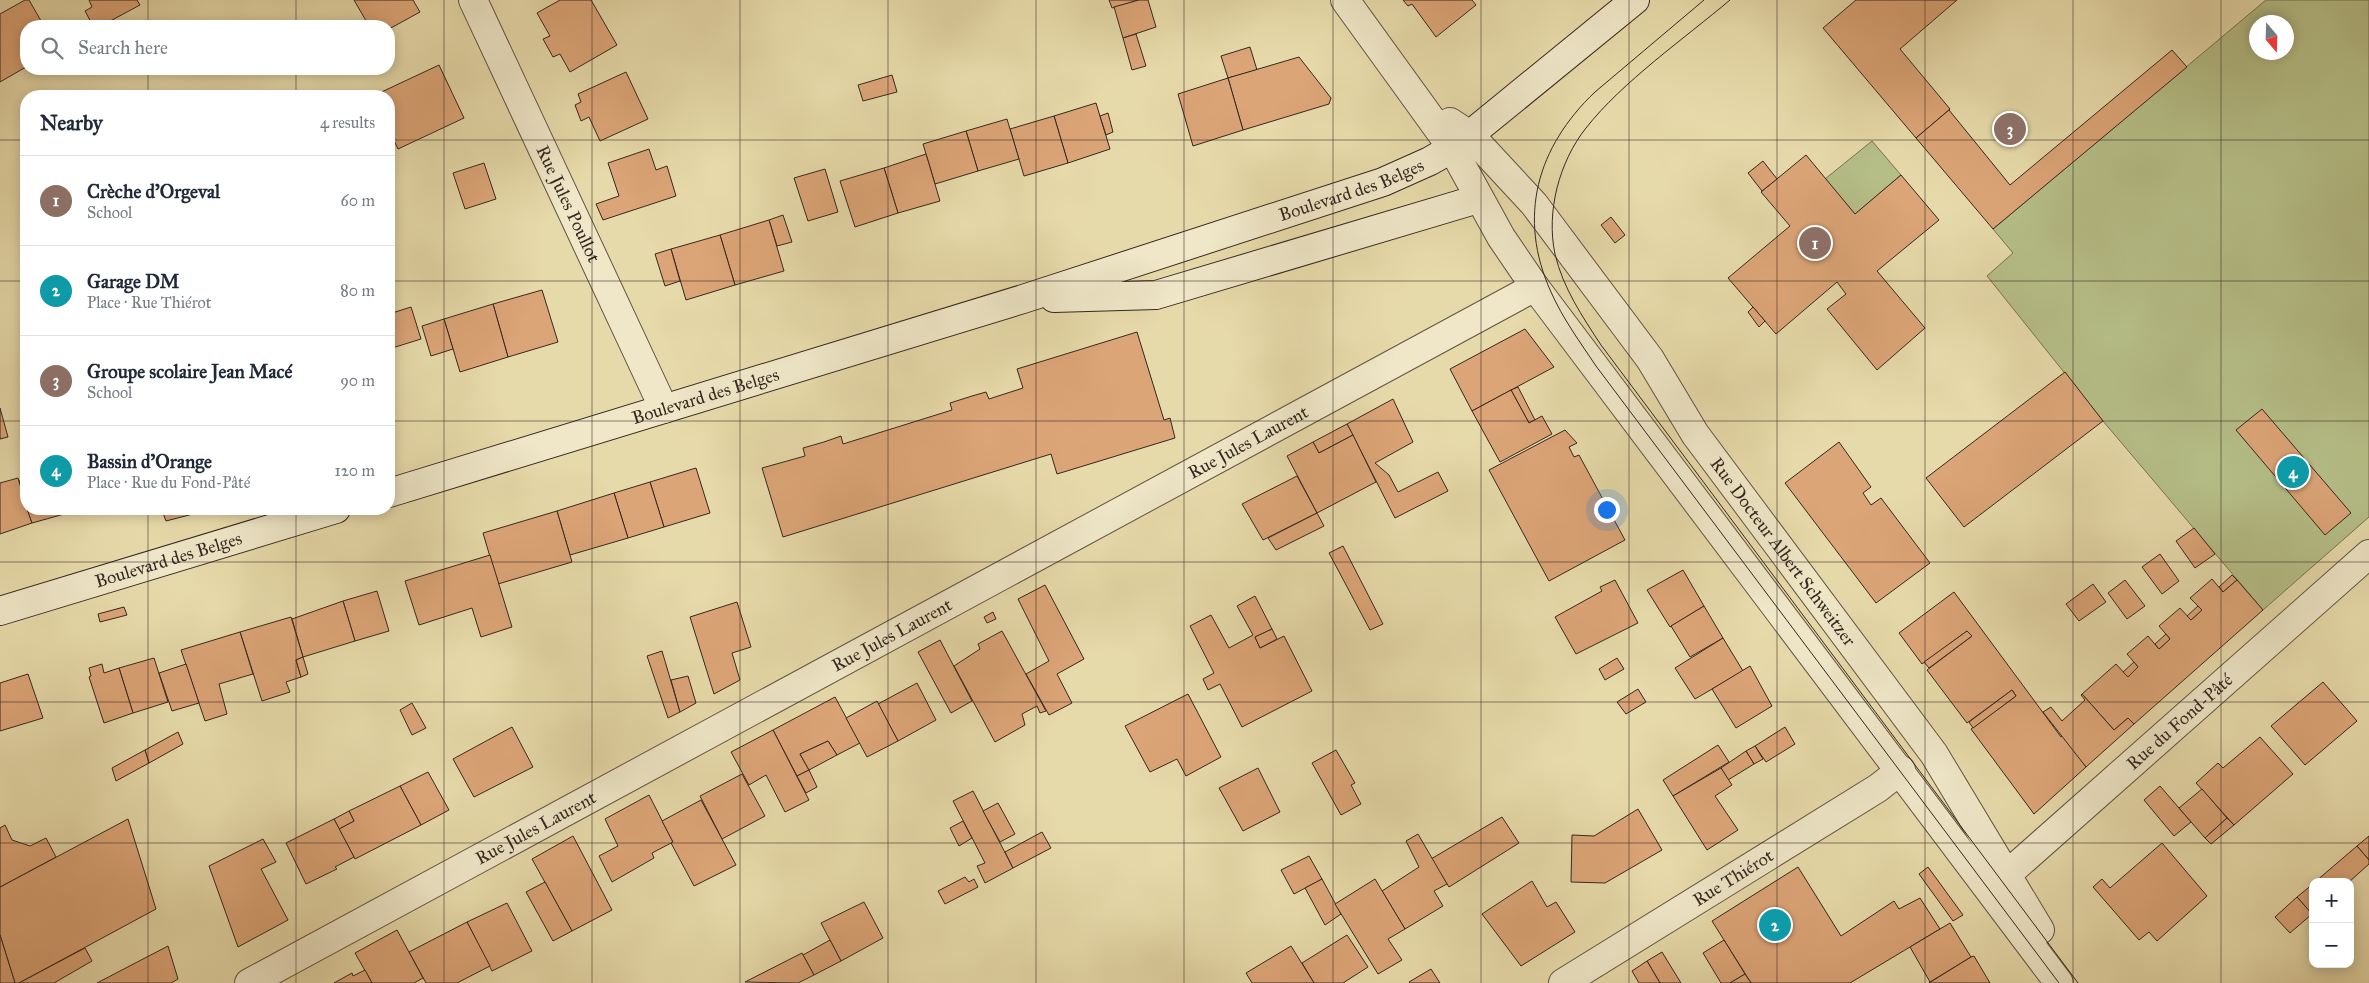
<!DOCTYPE html>
<meta charset="utf-8">
<style>
:root{--surface:#fff;--page:#f2f2f3;--text:#1f2937;--muted:#747a83;--line:#e0e1e3;--accent:#0b8043}
body{margin:0;font-family:"IM FELL Great Primer",serif;background:var(--page);color:var(--text)}
.controls{position:absolute;right:15px;bottom:15px;display:grid;overflow:hidden;border-radius:10px;box-shadow:0 2px 12px #0003}
.controls button{width:45px;height:45px;display:grid;place-items:center;padding:0;border:0;border-bottom:1px solid var(--line);background:var(--surface);color:var(--text);font:25px sans-serif}
.compass{position:absolute;left:2249px;top:15px;width:45px;height:45px;border-radius:50%;background:var(--surface);box-shadow:0 2px 12px #0003;rotate:161deg}
.you{position:absolute;left:1606px;top:509px;width:18px;height:18px;margin:-12px;border:4px solid #fff;border-radius:50%;background:#1a73e8;box-shadow:0 0 0 8px #1a73e833}
.badge{display:grid;place-items:center;width:32px;height:32px;border-radius:50%;background:var(--accent);color:#fff;font-size:16px;font-weight:700}
.pin{position:absolute;translate:-50% -50%;border:2px solid #fff;box-shadow:0 1px 5px #0006}
.list{margin:0;padding:0;list-style:none}
h2{display:flex;justify-content:space-between;align-items:center;height:65px;margin:0;padding:0 20px;font-size:21px}
h2 small{font-size:16px;font-weight:400;color:var(--muted)}
.list li{display:grid;grid-template-columns:32px 1fr auto;gap:15px;align-items:center;box-sizing:border-box;height:90px;padding:0 20px;border-top:1px solid var(--line)}
.list b{display:block;font-size:19px;white-space:nowrap}
.list p{margin:0;font-size:16px;white-space:nowrap;color:var(--muted)}
.list em{font-size:16px;font-style:normal;color:var(--muted)}
.icon{flex:none;width:28px;height:28px;fill:none;stroke:currentColor;stroke-width:2;stroke-linecap:round;stroke-linejoin:round}
.map{position:relative;flex:none;width:2369px;height:983px;overflow:hidden}
.search{position:absolute;background:var(--surface);box-shadow:0 2px 12px #0003;left:20px;top:20px;width:375px;height:55px;display:flex;align-items:center;gap:12px;box-sizing:border-box;padding:0 18px;border-radius:20px;color:var(--muted);font-size:19px}
.panel{position:absolute;background:var(--surface);box-shadow:0 2px 12px #0003;left:20px;top:90px;width:375px;height:425px;border-radius:20px}
.map>svg:first-child{display:block}
.green{fill:#b6bf88;stroke:#767354;fill-rule:evenodd}
.building{fill:#dca577;stroke:#352720}
.lines{fill:none;stroke-linecap:round;stroke-linejoin:round}
.minor-casing{stroke:#625442;stroke-width:30}
.secondary-casing{stroke:#352720;stroke-width:30}
.minor{stroke:#efe7c8;stroke-width:28}
.secondary{stroke:#efe7c8;stroke-width:28}
.tram{stroke:#352720;stroke-width:1}
.grid{fill:none;stroke:#352720;stroke-width:1;stroke-opacity:0.55}
.labels{text-anchor:middle;stroke-width:4.5;stroke-linejoin:round;paint-order:stroke}
.street-label{font-size:18px;fill:#352720;stroke:#efe7c8}
</style>
<div class="map">
<svg width="2369" height="983" viewBox="0 0 2369 983">
<rect width="100%" height="100%" fill="#e7daaa"/>
<filter id="stains"><feTurbulence type="fractalNoise" baseFrequency=".004" numOctaves="4"/><feColorMatrix values="0 0 0 0 .2 0 0 0 0 .09 0 0 0 0 .02 0 0 0 .5 -.17"/></filter>
<radialGradient id="worn" r=".72"><stop offset=".6" stop-color="#630" stop-opacity="0"/><stop offset="1" stop-color="#630" stop-opacity=".3"/></radialGradient>
<g class="green">
<path d="M2266,0H2369V517L2263,610L2103,421L1987,276L2013,253L1993,229ZM2256,22H2286V52H2256Z"/>
<path d="M1872,141L1901,175L1855,214L1825,179Z"/>
</g>
<g class="building">
<path d="M25,0H29L44,26H26V67L0,82V14Z"/>
<path d="M89,0H137L140,5L101,26H93L85,11L92,7Z"/>
<path d="M354,0H413L420,12L389,29V26H369Z"/>
<path d="M560,0H591L617,45L570,72L560,54L553,57L543,39L550,36L537,13Z"/>
<path d="M1109,0H1139L1112,8Z"/>
<path d="M1139,0H1148L1156,27L1123,38L1114,7Z"/>
<path d="M1403,0H1472L1476,5L1436,37L1412,4L1408,6Z"/>
<path d="M1856,0H1957L1900,49L1950,109L1916,138L1823,28Z"/>
<path d="M1136,34L1146,66L1132,70L1123,38Z"/>
<path d="M1250,47L1257,70L1228,78L1221,56Z"/>
<path d="M2172,50L2187,67L1993,229L1916,138L1949,110L2010,185Z"/>
<path d="M1299,57L1331,98L1329,104L1243,130L1228,78Z"/>
<path d="M439,65L464,118L398,149L389,130V96H373Z"/>
<path d="M626,72L648,119L600,141L589,117L581,121L575,105L581,102L578,94Z"/>
<path d="M892,75L897,92L863,101L858,85Z"/>
<path d="M1228,78L1243,130L1193,146L1178,94Z"/>
<path d="M1096,103L1110,149L1068,163L1054,116Z"/>
<path d="M1108,113L1113,132L1106,135L1100,116Z"/>
<path d="M1054,116L1068,163L1024,176L1010,129Z"/>
<path d="M1007,119L1019,159L978,171L966,131Z"/>
<path d="M966,131L978,171L935,184L923,144Z"/>
<path d="M649,149L656,170L667,166L676,196L603,220L596,204L619,196L608,163Z"/>
<path d="M926,154L940,201L898,213L884,168Z"/>
<path d="M1806,155L1855,214L1901,175L1939,220L1877,271L1925,328L1877,370L1827,309L1846,294L1837,282L1776,334L1728,278L1790,226L1761,192Z"/>
<path d="M1763,161L1777,179L1762,191L1748,173Z"/>
<path d="M484,163L496,199L465,209L453,173Z"/>
<path d="M884,168L898,213L855,227L840,181Z"/>
<path d="M825,169L838,212L808,221L794,178Z"/>
<path d="M783,215L792,242L777,246L769,220Z"/>
<path d="M1611,217L1625,235L1615,243L1601,225Z"/>
<path d="M769,220L784,271L735,285L720,235Z"/>
<path d="M720,235L735,285L686,300L671,249Z"/>
<path d="M671,249L680,281L665,286L655,254Z"/>
<path d="M542,290L558,342L508,357L493,304Z"/>
<path d="M493,304L508,357L460,372L444,319Z"/>
<path d="M411,307L421,339L389,349V314Z"/>
<path d="M1753,307L1765,321L1759,327L1748,312Z"/>
<path d="M444,319L453,349L431,356L422,326Z"/>
<path d="M1525,329L1554,367L1472,411L1450,369Z"/>
<path d="M1137,332L1164,420L1170,418L1175,438L1057,474L1051,454L783,537L762,468L805,456L803,448L824,442L841,436L843,444L952,410L950,403L972,396L986,392L989,399L1023,388L1017,369Z"/>
<path d="M389,354L393,370L389,371Z"/>
<path d="M2065,372L2103,421L1964,527L1926,478Z"/>
<path d="M1518,387L1535,420L1529,423L1511,390Z"/>
<path d="M1511,390L1529,423L1542,416L1552,434L1500,462L1472,411Z"/>
<path d="M1393,399L1413,442L1375,463L1389,475L1398,492L1438,472L1448,491L1395,518L1347,424Z"/>
<path d="M0,408L8,437L0,439Z"/>
<path d="M2262,409L2351,513L2325,535L2236,430Z"/>
<path d="M1347,424L1353,435L1319,453L1313,442Z"/>
<path d="M1565,430L1577,443L1569,447L1574,457L1579,455L1625,540L1549,581L1489,470Z"/>
<path d="M1353,435L1376,482L1317,513L1287,456L1313,442L1319,453Z"/>
<path d="M1839,442L1871,487L1863,493L1871,505L1881,498L1930,563L1876,603L1785,483Z"/>
<path d="M696,468L710,513L664,527L650,482Z"/>
<path d="M1297,476L1317,513L1263,540L1242,504Z"/>
<path d="M18,478L32,523L0,534V483Z"/>
<path d="M26,479V505L19,481Z"/>
<path d="M650,482L664,527L628,538L614,493Z"/>
<path d="M614,493L628,538L570,555L557,511Z"/>
<path d="M27,509H75V511L32,523Z"/>
<path d="M179,509H191L193,514L166,521L163,513Z"/>
<path d="M557,511L572,562L498,584L483,533Z"/>
<path d="M1317,513L1324,526L1276,550L1268,538Z"/>
<path d="M2194,528L2215,554L2195,568L2176,541Z"/>
<path d="M1343,546L1383,624L1370,630L1329,553Z"/>
<path d="M2160,554L2179,581L2162,594L2142,567Z"/>
<path d="M490,555L512,627L481,637L472,608L419,625L405,581Z"/>
<path d="M1683,570L1704,606L1670,627L1647,590Z"/>
<path d="M2232,575L2237,580L2223,592L2219,587Z"/>
<path d="M2212,579L2223,592L2237,580L2263,610L2134,724L2128,718L2114,730L2082,694L2116,664L2128,677L2138,667L2127,654L2148,636L2159,649L2170,639L2159,626L2180,608L2191,620L2202,610L2190,598Z"/>
<path d="M1615,580L1638,623L1576,654L1555,617L1602,591L1600,587Z"/>
<path d="M2125,580L2145,606L2127,619L2108,593Z"/>
<path d="M2093,584L2106,602L2079,621L2066,604Z"/>
<path d="M1045,585L1084,659L1057,674L1072,703L1049,715L1026,674L1049,661L1018,599Z"/>
<path d="M377,591L389,631L355,641L343,601Z"/>
<path d="M1954,592L2061,737L2063,735L2086,767L2034,814L1971,729L2016,696L2012,690L1967,723L1927,670L1972,636L1967,631L1922,664L1899,633Z"/>
<path d="M1255,596L1272,629L1255,637L1260,648L1284,636L1312,691L1242,727L1220,684L1208,690L1203,679L1214,673L1190,626L1211,615L1229,648L1253,635L1237,606Z"/>
<path d="M343,601L355,641L303,657L292,619Z"/>
<path d="M737,602L751,647L732,653L740,680L714,694L690,617Z"/>
<path d="M1704,606L1723,638L1690,657L1671,626Z"/>
<path d="M2198,606L2202,610L2191,620L2187,616Z"/>
<path d="M124,607L127,615L100,622L98,614Z"/>
<path d="M993,612L996,619L987,623L984,617Z"/>
<path d="M291,617L303,657L296,660L301,677L286,682L290,692L262,701L240,632Z"/>
<path d="M1272,629L1277,639L1260,648L1255,637Z"/>
<path d="M1002,631L1046,711L1040,713L1037,706L1022,714L1025,725L995,742L954,666L980,649L978,644Z"/>
<path d="M1967,631L1972,636L1929,668L1924,662Z"/>
<path d="M240,632L253,674L219,684L227,714L205,721L181,650Z"/>
<path d="M2166,634L2170,639L2159,649L2155,644Z"/>
<path d="M1723,638L1743,671L1695,699L1675,668Z"/>
<path d="M940,640L972,701L951,713L918,652Z"/>
<path d="M662,651L680,712L668,718L647,656Z"/>
<path d="M303,657L308,674L301,677L296,660Z"/>
<path d="M154,658L168,702L133,713L119,668Z"/>
<path d="M1617,658L1624,669L1605,680L1599,669Z"/>
<path d="M2134,662L2138,667L2128,677L2123,672Z"/>
<path d="M102,664L104,673L119,668L133,713L104,723L89,677L91,676L89,668Z"/>
<path d="M186,664L199,703L172,711L159,673Z"/>
<path d="M1750,666L1772,706L1736,728L1712,689Z"/>
<path d="M28,674L43,718L0,731V683Z"/>
<path d="M688,676L696,703L680,712L671,680Z"/>
<path d="M2323,682L2357,721L2305,765L2271,726Z"/>
<path d="M917,683L936,720L898,741L878,704Z"/>
<path d="M1638,689L1646,702L1626,714L1617,702Z"/>
<path d="M2012,690L2016,696L1973,728L1969,722Z"/>
<path d="M1188,694L1221,757L1186,776L1177,759L1150,772L1125,726Z"/>
<path d="M2082,694L2114,730L2128,718L2134,724L2086,767L2043,712L2051,707L2062,721L2085,700L2081,695Z"/>
<path d="M835,697L860,743L837,755L828,741L800,754L809,770L797,776L773,730Z"/>
<path d="M877,701L898,741L867,757L846,718Z"/>
<path d="M412,703L426,728L412,735L400,710Z"/>
<path d="M512,727L533,767L474,797L453,759Z"/>
<path d="M1785,727L1795,744L1766,762L1755,746Z"/>
<path d="M773,730L809,800L785,812L766,775L749,785L731,752Z"/>
<path d="M178,732L183,744L149,763L145,750Z"/>
<path d="M2260,737L2293,774L2234,825L2196,783L2218,763L2223,768Z"/>
<path d="M828,741L837,755L809,770L800,754Z"/>
<path d="M1718,745L1729,762L1673,796L1663,780Z"/>
<path d="M1755,746L1763,759L1754,764L1746,751Z"/>
<path d="M145,750L149,763L116,781L112,768Z"/>
<path d="M1336,750L1355,783L1351,785L1361,804L1341,815L1312,763Z"/>
<path d="M1746,751L1754,764L1728,780L1721,768Z"/>
<path d="M1258,768L1280,812L1243,831L1219,788Z"/>
<path d="M1721,768L1732,785L1715,796L1738,830L1707,850L1673,796Z"/>
<path d="M809,770L817,787L806,793L797,776Z"/>
<path d="M428,772L449,810L421,825L400,786Z"/>
<path d="M742,774L765,816L722,839L700,796Z"/>
<path d="M400,786L421,825L355,859L339,829L354,821L349,811Z"/>
<path d="M2160,786L2191,822L2174,836L2144,800Z"/>
<path d="M2202,789L2227,818L2205,838L2179,808Z"/>
<path d="M973,791L1013,868L985,883L977,866L985,863L953,801Z"/>
<path d="M649,795L673,842L652,853L654,858L612,882L599,856L618,846L605,819Z"/>
<path d="M701,800L736,865L694,886L671,843L673,842L662,821Z"/>
<path d="M998,803L1015,834L1000,842L983,811Z"/>
<path d="M1638,809L1662,850L1605,883L1571,882L1572,835L1594,836Z"/>
<path d="M349,811L354,821L339,829L334,819Z"/>
<path d="M1502,817L1519,843L1449,887L1431,859Z"/>
<path d="M2227,818L2234,825L2211,844L2205,838Z"/>
<path d="M128,819L156,909L19,983H15L0,935V887Z"/>
<path d="M334,819L354,857L335,867L337,869L306,884L286,843Z"/>
<path d="M963,821L972,838L959,846L950,828Z"/>
<path d="M5,825L12,840L30,846L46,838L56,857L0,887V828Z"/>
<path d="M1042,832L1051,848L1013,868L1005,852Z"/>
<path d="M1418,834L1447,884L1434,891L1443,906L1405,929L1382,891L1419,867L1406,841Z"/>
<path d="M573,836L612,910L572,931L532,859Z"/>
<path d="M2369,836V860L2357,846Z"/>
<path d="M263,839L276,862L261,869L288,920L238,947L209,866Z"/>
<path d="M2162,843L2207,896L2157,941L2149,932L2139,940L2093,887L2102,879L2110,888Z"/>
<path d="M2357,846L2369,860V864L2349,882H2315Z"/>
<path d="M1309,856L1322,879L1294,894L1281,870Z"/>
<path d="M1798,867L1841,936L1894,901L1899,909L1920,898L1940,929L1850,983H1751L1712,921Z"/>
<path d="M1928,867L1963,915L1953,921L1919,874Z"/>
<path d="M965,877L969,882L974,879L978,887L945,904L938,891Z"/>
<path d="M1322,879L1341,914L1325,925L1305,888Z"/>
<path d="M1375,879L1405,929L1388,939L1402,960L1378,974L1335,904Z"/>
<path d="M1532,881L1547,907L1556,902L1575,932L1521,966L1482,914Z"/>
<path d="M545,882L572,931L553,941L526,892Z"/>
<path d="M2313,884V914H2312L2297,897Z"/>
<path d="M2297,897L2312,914L2290,933L2275,917Z"/>
<path d="M864,902L883,938L841,961L821,923Z"/>
<path d="M507,903L532,951L492,971L467,922Z"/>
<path d="M467,922L490,966L457,983H426L409,952Z"/>
<path d="M1950,923L1971,957L1930,982L1910,947Z"/>
<path d="M397,930L423,978L414,983H372L355,953Z"/>
<path d="M0,935L15,983H0Z"/>
<path d="M1347,935L1368,967L1343,983H1314L1302,963Z"/>
<path d="M830,940L841,961L814,975L803,955Z"/>
<path d="M1724,940L1745,974L1730,983H1721L1703,953Z"/>
<path d="M168,946L178,979L171,983H97Z"/>
<path d="M1291,946L1314,983H1252L1246,973Z"/>
<path d="M85,948L92,961L54,983H19Z"/>
<path d="M1662,952L1681,983H1660L1647,961Z"/>
<path d="M802,953L814,975L798,983L745,982Z"/>
<path d="M1974,956L1990,983H1929L1971,957Z"/>
<path d="M1647,961L1660,983H1639L1632,971Z"/>
<path d="M1431,969L1440,983H1410L1409,982Z"/>
<path d="M365,970L372,983H334L352,973L353,976Z"/>
<path d="M1745,974L1751,983H1730Z"/>
</g>
<g class="lines">
<g class="minor-casing">
<g id="minor">
<path id="s1" d="M473,0L664,409"/>
<path d="M1345,0L1452,148L1501,237L1535,287L2059,983"/>
<path id="s2" d="M1450,122L1470,135L1534,204L1650,359L1695,434L1934,754L2040,930"/>
<path id="s3" d="M1994,886L2369,554"/>
<path id="s4" d="M249,983L1535,287"/>
<path id="s5" d="M1563,983L1878,788L1901,770"/>
</g>
</g>
<g class="secondary-casing">
<g id="secondary">
<path d="M1054,298L1156,295L1478,199"/>
<path id="s6" d="M389,493L1023,299L1383,182L1430,161L1456,146L1635,0"/>
<path id="s7" d="M0,611L336,509"/>
</g>
</g>
<use href="#minor" class="minor"/>
<use href="#secondary" class="secondary"/>
<g class="tram">
<path d="M1704,0L1595,92C1537,147 1517,217 1551,292C1563,319 1580,342 1596,366L2059,983"/>
<path d="M1730,0C1685,38 1622,82 1586,128C1559,162 1546,212 1555,254C1563,288 1582,316 1601,345L2078,983"/>
</g>
</g>
<path class="grid" d="M148,0V26M296,0V26M444,0V983M592,0V983M740,0V983M888,0V983M1036,0V983M1184,0V983M1333,0V983M1481,0V983M1629,0V983M1777,0V983M1925,0V983M2073,0V983M2221,0V983M148,69V96M296,69V96M0,140H26M389,140H2369M0,281H26M389,281H2369M0,421H26M389,421H2369M148,509V983M296,509V983M0,562H2369M0,702H2369M0,843H2369"/>
<g class="labels">
<g class="street-label">
<text dy="6" stroke="none"><textPath href="#s6" startOffset="1009">Boulevard des Belges</textPath></text>
<text dy="6" stroke="none"><textPath href="#s1" startOffset="225">Rue Jules Poullot</textPath></text>
<text dy="6" stroke="none"><textPath href="#s6" startOffset="331">Boulevard des Belges</textPath></text>
<text dy="6" stroke="none"><textPath href="#s4" startOffset="1136">Rue Jules Laurent</textPath></text>
<text dy="6" stroke="none"><textPath href="#s2" startOffset="546">Rue Docteur Albert Schweitzer</textPath></text>
<text dy="6" stroke="none"><textPath href="#s7" startOffset="176">Boulevard des Belges</textPath></text>
<text dy="6" stroke="none"><textPath href="#s4" startOffset="731">Rue Jules Laurent</textPath></text>
<text dy="6" stroke="none"><textPath href="#s3" startOffset="248">Rue du Fond-Pâté</textPath></text>
<text dy="6" stroke="none"><textPath href="#s4" startOffset="326">Rue Jules Laurent</textPath></text>
<text dy="6" stroke="none"><textPath href="#s5" startOffset="200">Rue Thiérot</textPath></text>
</g>
</g>
<rect width="100%" height="100%" filter="url(#stains)"/>
<rect width="100%" height="100%" fill="url(#worn)"/>
</svg>
<div class="controls">
<button>+</button>
<button>−</button>
</div>
<svg class="compass" viewBox="-18 -18 36 36"><path d="M0-13l5 13h-10z" fill="#e53935"/><path d="M0 13l5-13h-10z" fill="#747a83"/></svg>
<div class="you"></div>
<div class="pin badge" style="left:1815px;top:243px;background:#8d6e63">1</div>
<div class="pin badge" style="left:1775px;top:925px;background:#0f9aa8">2</div>
<div class="pin badge" style="left:2010px;top:129px;background:#8d6e63">3</div>
<div class="pin badge" style="left:2293px;top:472px;background:#0f9aa8">4</div>
<div class="search"><svg class="icon" aria-label="search" viewBox="0 0 24 24"><circle cx="10" cy="10" r="6"/><path d="M15 15l6 6"/></svg>Search here</div>
<section class="panel">
<h2>Nearby<small>4 results</small></h2>
<ul class="list">
<li><span class="badge" style="background:#8d6e63">1</span><div><b>Crèche d'Orgeval</b><p>School</p></div><em>60 m</em></li>
<li><span class="badge" style="background:#0f9aa8">2</span><div><b>Garage DM</b><p>Place · Rue Thiérot</p></div><em>80 m</em></li>
<li><span class="badge" style="background:#8d6e63">3</span><div><b>Groupe scolaire Jean Macé</b><p>School</p></div><em>90 m</em></li>
<li><span class="badge" style="background:#0f9aa8">4</span><div><b>Bassin d'Orange</b><p>Place · Rue du Fond-Pâté</p></div><em>120 m</em></li>
</ul>
</section>
</div>
